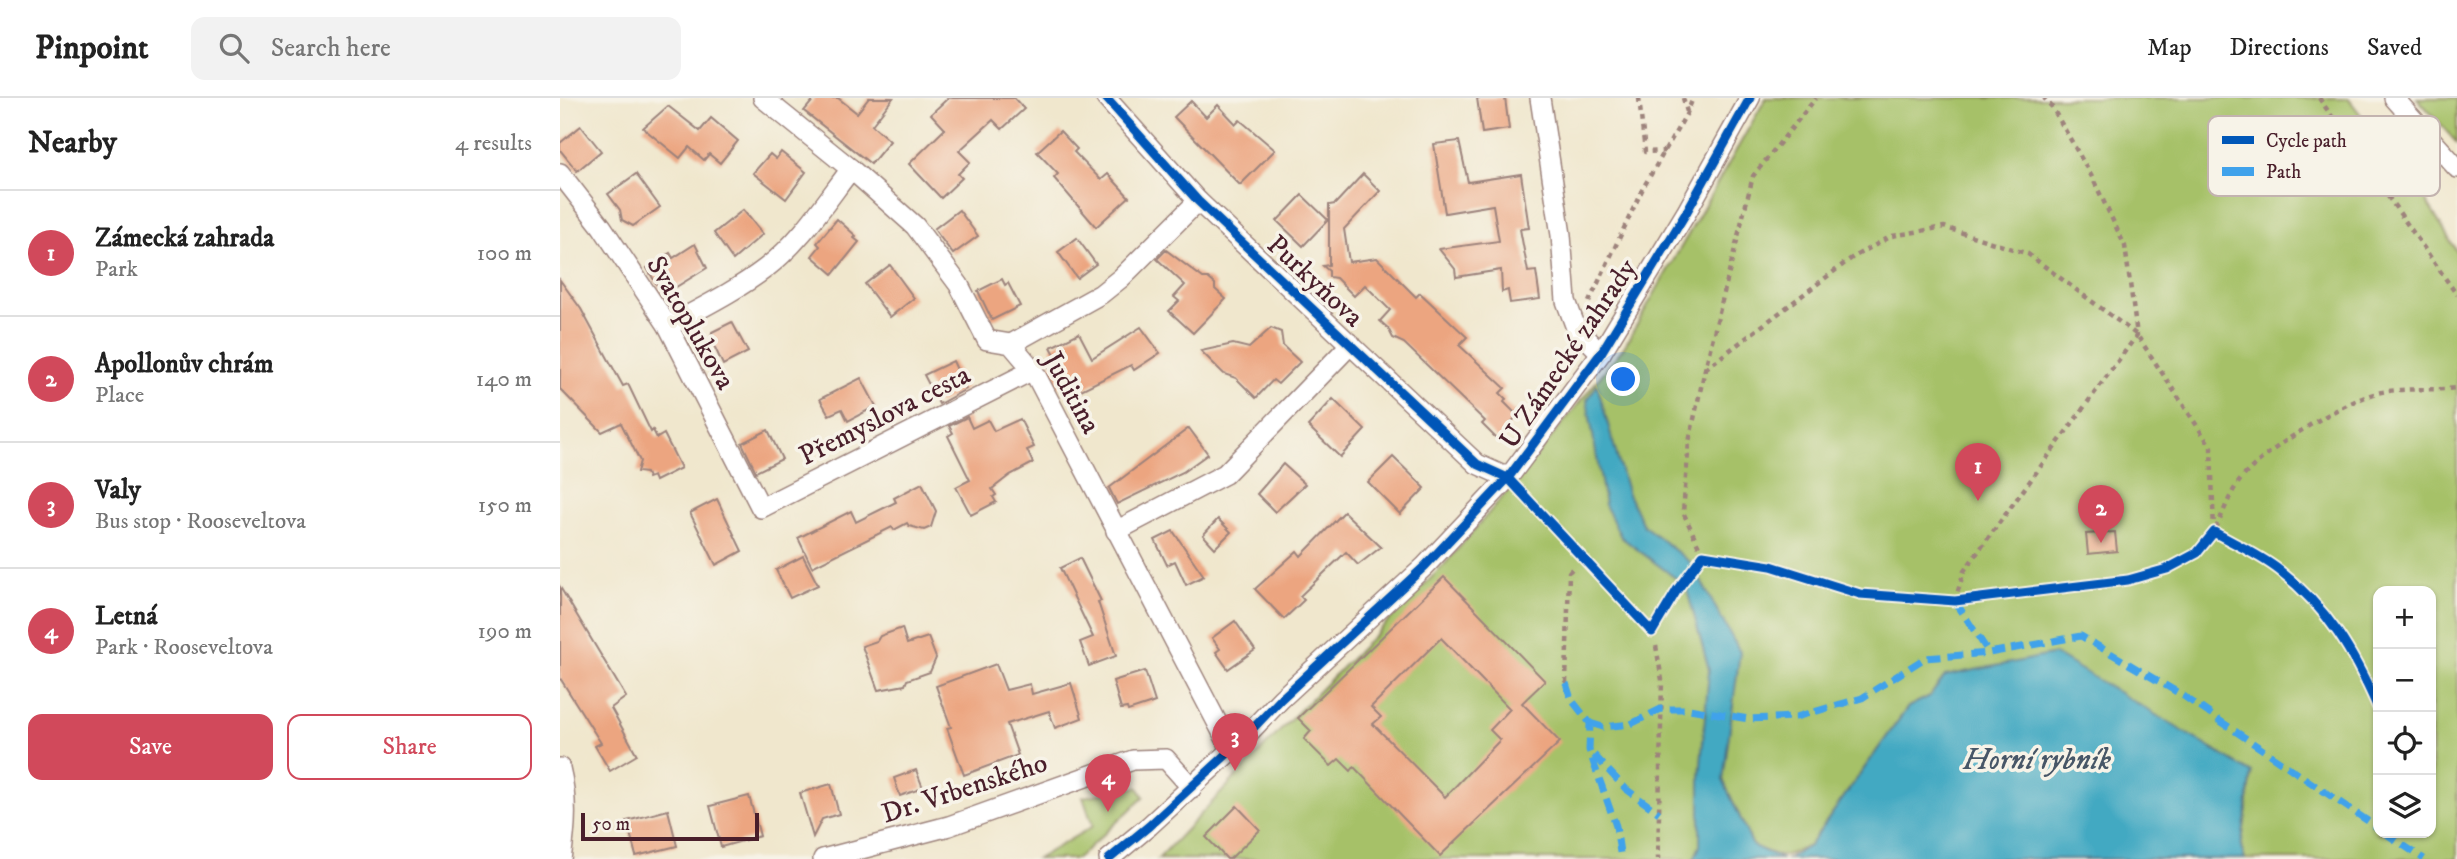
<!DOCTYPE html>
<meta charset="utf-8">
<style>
:root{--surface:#fff;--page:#f2f2f2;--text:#222;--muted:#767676;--line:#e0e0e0;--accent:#d1495b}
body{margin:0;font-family:"IM FELL DW Pica",serif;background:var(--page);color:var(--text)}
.controls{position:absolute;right:21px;bottom:21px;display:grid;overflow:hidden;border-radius:14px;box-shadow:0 2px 5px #0004}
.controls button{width:63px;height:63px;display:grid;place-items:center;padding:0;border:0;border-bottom:2px solid var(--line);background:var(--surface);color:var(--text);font:35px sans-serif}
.scale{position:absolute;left:21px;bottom:18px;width:178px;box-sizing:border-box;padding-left:7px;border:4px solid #4a1f2b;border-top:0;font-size:19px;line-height:24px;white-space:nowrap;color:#4a1f2b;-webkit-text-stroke:5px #f7f3e8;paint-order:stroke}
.you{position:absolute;left:1064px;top:282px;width:24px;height:24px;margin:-18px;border:5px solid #fff;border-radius:50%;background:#1a73e8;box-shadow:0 0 0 10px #1a73e833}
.badge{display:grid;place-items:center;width:46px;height:46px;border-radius:50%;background:var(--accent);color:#fff;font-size:23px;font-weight:700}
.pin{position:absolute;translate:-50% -58px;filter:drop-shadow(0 2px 4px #0008)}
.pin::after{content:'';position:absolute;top:37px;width:24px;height:21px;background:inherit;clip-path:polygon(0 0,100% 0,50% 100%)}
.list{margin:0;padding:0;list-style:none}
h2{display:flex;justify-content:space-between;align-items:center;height:91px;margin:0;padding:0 28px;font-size:30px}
h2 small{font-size:23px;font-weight:400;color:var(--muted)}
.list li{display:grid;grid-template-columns:46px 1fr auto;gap:21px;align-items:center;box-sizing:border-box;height:126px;padding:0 28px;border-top:2px solid var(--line)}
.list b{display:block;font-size:26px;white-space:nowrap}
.list p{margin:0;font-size:23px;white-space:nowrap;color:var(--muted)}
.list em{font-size:23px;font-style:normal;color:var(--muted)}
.actions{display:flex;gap:14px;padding:21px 28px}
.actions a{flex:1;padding:16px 0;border:2px solid var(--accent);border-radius:14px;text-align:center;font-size:24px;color:var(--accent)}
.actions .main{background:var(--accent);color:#fff}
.icon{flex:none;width:38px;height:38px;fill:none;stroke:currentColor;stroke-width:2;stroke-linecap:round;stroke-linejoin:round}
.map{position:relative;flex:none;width:1897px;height:761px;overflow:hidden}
header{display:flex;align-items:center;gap:42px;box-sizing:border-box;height:98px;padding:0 35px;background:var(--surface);border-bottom:2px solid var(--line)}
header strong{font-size:33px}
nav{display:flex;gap:38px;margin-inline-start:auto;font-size:24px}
.search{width:490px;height:63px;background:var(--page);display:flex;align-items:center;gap:18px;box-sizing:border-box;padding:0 24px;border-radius:14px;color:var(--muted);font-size:26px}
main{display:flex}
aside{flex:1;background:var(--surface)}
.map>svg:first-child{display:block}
.green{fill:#a6c167;stroke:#787049;stroke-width:2;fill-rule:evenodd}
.water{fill:#42a9c2;stroke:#466476;stroke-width:2}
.building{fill:#eca580;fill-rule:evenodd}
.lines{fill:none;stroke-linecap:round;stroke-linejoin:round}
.lane-casing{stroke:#9d837c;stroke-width:12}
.street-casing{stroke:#9d837c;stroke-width:22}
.path{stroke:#9d837c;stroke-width:4.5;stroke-dasharray:5 5;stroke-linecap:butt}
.lane{stroke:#fff;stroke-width:10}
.street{stroke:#fff;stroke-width:19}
.quiet{stroke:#40a2eb;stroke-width:7;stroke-dasharray:14 7;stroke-linecap:butt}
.cycleway-casing{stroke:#f7f3e8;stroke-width:13}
.cycleway{stroke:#0057b8;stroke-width:9}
.labels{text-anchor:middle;stroke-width:7;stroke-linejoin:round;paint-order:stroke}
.street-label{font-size:28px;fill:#4a1f2b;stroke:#f7f3e8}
.water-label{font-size:30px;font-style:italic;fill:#475667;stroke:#f7f3e8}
.key{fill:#f7f3e8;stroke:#c3b3af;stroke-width:2}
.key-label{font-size:19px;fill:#4a1f2b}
</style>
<header>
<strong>Pinpoint</strong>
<div class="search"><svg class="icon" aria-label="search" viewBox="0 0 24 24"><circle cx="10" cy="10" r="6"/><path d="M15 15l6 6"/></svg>Search here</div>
<nav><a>Map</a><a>Directions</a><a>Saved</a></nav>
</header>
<main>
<aside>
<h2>Nearby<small>4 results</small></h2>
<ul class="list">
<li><span class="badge">1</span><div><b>Zámecká zahrada</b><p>Park</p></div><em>100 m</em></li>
<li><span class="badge">2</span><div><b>Apollonův chrám</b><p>Place</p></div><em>140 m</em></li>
<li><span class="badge">3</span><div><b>Valy</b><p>Bus stop · Rooseveltova</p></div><em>150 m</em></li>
<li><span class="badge">4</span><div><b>Letná</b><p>Park · Rooseveltova</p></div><em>190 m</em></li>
</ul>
<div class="actions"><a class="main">Save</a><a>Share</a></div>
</aside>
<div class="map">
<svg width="1897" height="761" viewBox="0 0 1897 761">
<rect width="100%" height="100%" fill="#f7f3e8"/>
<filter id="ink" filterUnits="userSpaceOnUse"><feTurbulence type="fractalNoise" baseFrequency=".0143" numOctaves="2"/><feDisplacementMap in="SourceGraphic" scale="14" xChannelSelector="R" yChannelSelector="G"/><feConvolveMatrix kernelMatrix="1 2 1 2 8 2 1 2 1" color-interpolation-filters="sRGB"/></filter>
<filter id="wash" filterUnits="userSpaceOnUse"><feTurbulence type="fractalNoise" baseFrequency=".00686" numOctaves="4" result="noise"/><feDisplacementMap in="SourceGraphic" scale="28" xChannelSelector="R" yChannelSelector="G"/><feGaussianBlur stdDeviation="1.57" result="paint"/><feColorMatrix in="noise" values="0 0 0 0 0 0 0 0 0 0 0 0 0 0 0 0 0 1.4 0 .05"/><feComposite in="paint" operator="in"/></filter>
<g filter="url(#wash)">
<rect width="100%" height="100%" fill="#f0e7cd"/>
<g class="green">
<path d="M1206,0H1788L1862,96L1897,154V761H1685L1681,750L1692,675L1385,578L1370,598L1348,609L1249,748C1219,761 1224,761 1193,748L1163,682L1140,678V748L1134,761H598L737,615L885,466L962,376L1064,249ZM1818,493H1871V735H1818Z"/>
<path d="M1857,0H1897V45Z"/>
<path d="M578,689L584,699L519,759L516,761H477L533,728L523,699Z"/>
</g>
<g class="water">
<path d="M1037,287L1067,394L1083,427L1131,465L1180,554L1163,682L1193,748L1222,761H1134L1140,748V678L1149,572L1126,488L1061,439L1045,407L1027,302Z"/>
<path d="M1495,556L1692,675L1681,750L1685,761H1227L1249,748L1348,609L1370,598L1385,578Z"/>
</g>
<g id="blocks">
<g class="building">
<path d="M255,0H278L297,15L309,0H333L312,27L330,43L311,66L244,13Z"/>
<path d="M388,0H454L464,11L442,31L433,22L399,53L410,64L398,76L402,80L381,100L349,66L385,31L371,16Z"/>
<path d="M917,0H945L949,31L922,35Z"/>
<path d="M631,3L646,19L658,7L676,26L680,22L715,52L680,87L614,19Z"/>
<path d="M108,8L140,33L151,20L178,43L160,65L149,56L144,62L129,49L120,60L83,30Z"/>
<path d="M21,28L41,53L17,73L0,52V45Z"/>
<path d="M500,33L517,51L514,54L541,82L548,76L569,99L536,129L494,80L498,76L477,54Z"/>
<path d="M899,43L908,84L961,76L969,130L960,131L968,174L976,173L980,201L950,205L948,192L942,194L941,172L896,179L895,171L879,151L939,143L933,107L885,115L874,46Z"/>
<path d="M221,54L246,74L226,101L193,75L210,56L216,61Z"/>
<path d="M76,76L100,109L73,128L62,122L60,112L48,96Z"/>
<path d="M803,76L820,93L784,131L789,164L817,160L856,199L860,195L907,239L899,247L945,290L940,295L946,301L944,304L957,317L938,342L922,326L925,323L844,245L833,240L828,230L820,223L830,212L805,187L794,198L776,180L769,179V173L763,168L769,167V107L775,106Z"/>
<path d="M742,97L768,122L743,148L717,123Z"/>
<path d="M183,112L203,136L173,162L154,135Z"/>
<path d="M399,112L418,138L393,156L374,131Z"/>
<path d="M277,121L296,138L294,140L299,144L273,176L252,158L260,148L257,145Z"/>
<path d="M517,140L536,166L517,180L498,154Z"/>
<path d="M135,146L147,170L103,197L87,170L110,155L113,160Z"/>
<path d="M606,152L643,180H648L655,186V191L666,201L633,235L609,213L619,203L614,199L625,187L597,161Z"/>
<path d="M330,167L354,200L330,219L305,186Z"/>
<path d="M442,181L445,187L448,185L460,208L432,222L418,193Z"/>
<path d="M0,182L21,211L63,288L68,286L91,334L93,332L97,340L104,336L121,370L95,383L93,378L88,380L86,375L77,374L80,363L61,325L42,334L0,291Z"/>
<path d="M172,224L188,254L163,267L151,241L152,234Z"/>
<path d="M581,229L600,255L574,272L571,267L515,295L509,283L498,289L488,268L498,262L491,249L519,235L532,260Z"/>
<path d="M711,230L721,234L723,248L740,264L718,286L713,282L696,300L676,280L664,276L641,253L673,246L689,250Z"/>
<path d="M393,263L406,291L379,306L364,277Z"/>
<path d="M301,280L316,308L288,323L282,311L269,317L260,301Z"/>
<path d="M773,301L805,332L780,359L748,328Z"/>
<path d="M407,319L412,330L428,322L434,333L460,321L474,349L467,352L473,365L450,377L432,391L436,397L433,399L436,404L411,417L396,389L410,382L388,338L393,335L389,328Z"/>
<path d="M629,330L648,356L623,374L557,406L549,390Z"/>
<path d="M208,332L222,361L196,374L182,345Z"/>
<path d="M833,359L865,390L840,416L808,384Z"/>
<path d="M723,366L745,386L715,414L697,396Z"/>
<path d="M362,385L376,413L371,429L364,432L349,428L347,425L334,432L332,429L252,469L238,440L291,413L296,424L336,404L334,400Z"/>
<path d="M157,401L182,453L156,467L130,415Z"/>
<path d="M784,414L821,449L798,467L786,454L740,498L744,502L724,521L695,491L737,453L741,458Z"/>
<path d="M658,421L671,434L655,450L643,437Z"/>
<path d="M613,433L644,478L626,487L615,463L607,467L595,442Z"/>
<path d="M1555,434L1557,453L1528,456L1526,436Z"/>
<path d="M243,458L258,487L230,500L216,472Z"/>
<path d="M520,460L541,503L538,504L556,558L529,568L520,544L533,539L500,470Z"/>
<path d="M884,479L985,583L962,605L1000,644L880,758L794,669L791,673L779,661L771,668L744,641L751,633L738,620ZM881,540L950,611L930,632L940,642L885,699L813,626L821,619L811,609Z"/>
<path d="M0,489L66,599L51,610L77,657L50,673L35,648L41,645L0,580Z"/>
<path d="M675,523L695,552L668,571L656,554L660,551L652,540Z"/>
<path d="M342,530L347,546L368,539L376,560L370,574L347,582L345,587L318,592L302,548L317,543L320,538Z"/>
<path d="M436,566L446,592L470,586L472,596L511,585L522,620L495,630L489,613L447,626L458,657L404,677L387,630L391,629L376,588Z"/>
<path d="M585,573L595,604L568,613L567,610L561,611L553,583Z"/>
<path d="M356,672L363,690L340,698L334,680Z"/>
<path d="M271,686L279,716L262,721L253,739L240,695Z"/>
<path d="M189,698L200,738L161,749L150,708Z"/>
<path d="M677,708L700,732L670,761H667L646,739Z"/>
<path d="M108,712L117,748L76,758L67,723Z"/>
</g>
</g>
</g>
<g filter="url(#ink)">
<use href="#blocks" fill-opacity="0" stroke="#9d837c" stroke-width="2"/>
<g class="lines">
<g class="lane-casing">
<path id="lane" d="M948,380L1092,534"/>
</g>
<g class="street-casing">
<g id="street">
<path d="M203,0L291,71L355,128L399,187L427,242L451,246L473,272L671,651"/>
<path d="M546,0L638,103L917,366L948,380"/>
<path d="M980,0L1001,137L1006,203L1016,230L1041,255"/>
<path d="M1834,0L1897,70"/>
<path d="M0,75L42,129L108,228L201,410L473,272"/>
<path d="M108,228C141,210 176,193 206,170C240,144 265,105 291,71"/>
<path d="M451,246L541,196L561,180L638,103"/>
<path d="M556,433L665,376L791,246"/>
<path d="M0,670C8,702 6,729 1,761"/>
<path d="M263,761L389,728L573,662L606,661L632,690"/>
<path d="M549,761L589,728L679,645L721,601L865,468L948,380L1041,255L1126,115L1190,0"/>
</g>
</g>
<g class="path">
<path d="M1079,0L1085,54L1105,53"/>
<path d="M1123,0L1127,14"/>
<path d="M1759,0L1897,197"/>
<path d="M1029,204L1083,90L1127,15L1133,0"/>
<path d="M1145,271L1293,159L1332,138L1384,129L1468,156L1577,237L1651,349L1654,434C1662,419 1668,399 1678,385C1700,354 1780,305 1817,295C1843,289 1871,293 1897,290"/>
<path d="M1143,457L1123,414L1129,344L1145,271L1193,78L1256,0"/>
<path d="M1395,503L1404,473L1577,237L1565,148L1532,79L1492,9L1484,0"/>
<path d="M1096,548L1102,582L1098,761"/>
<path d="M1006,585L1009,474L1012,471"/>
</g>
<use href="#lane" class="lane"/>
<use href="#street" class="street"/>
<g class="quiet">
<path d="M1395,503L1429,555"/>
<path d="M1006,585L1011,601L1030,625L1029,652L1056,728L1061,761"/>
<path d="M1030,625L1043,629L1071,626L1101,611H1129L1189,621L1236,619L1302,600L1365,560L1429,555L1521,538L1622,597L1818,730"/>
<path d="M1034,657L1066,691L1099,715"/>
<path d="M1825,735L1864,761"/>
</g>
<g class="cycleway-casing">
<g id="cycleway">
<path d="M546,0L638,103L917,366L948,380L1092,534L1117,492L1143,457L1211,468L1300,496L1395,503L1568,482L1607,471L1637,455L1654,434C1675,446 1700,457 1719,472C1768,510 1794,555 1818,610"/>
<path d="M549,761L589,728L679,645L721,601L865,468L948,380L1041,255L1126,115L1190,0"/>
</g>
</g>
<use href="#cycleway" class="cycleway"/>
</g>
</g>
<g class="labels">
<g class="street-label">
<text transform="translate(756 182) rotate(43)" y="10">Purkyňova</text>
<text transform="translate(132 224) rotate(60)" y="10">Svatoplukova</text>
<text transform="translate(1007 255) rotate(-56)" y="10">U Zámecké zahrady</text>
<text transform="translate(513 294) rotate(61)" y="10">Juditina</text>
<text transform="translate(324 316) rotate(-27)" y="10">Přemyslova cesta</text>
<text transform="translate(404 689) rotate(-18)" y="10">Dr. Vrbenského</text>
</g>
<g class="water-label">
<text x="1477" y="671">Horní rybník</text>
</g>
</g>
<rect x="1648" y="18" width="232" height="80" rx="10" class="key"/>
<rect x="1662" y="38" width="32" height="8" fill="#0057b8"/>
<rect x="1662" y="69" width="32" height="9" fill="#40a2eb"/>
<g class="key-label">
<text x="1706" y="49">Cycle path</text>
<text x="1706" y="80">Path</text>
</g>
</svg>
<div class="controls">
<button>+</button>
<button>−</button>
<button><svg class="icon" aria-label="locate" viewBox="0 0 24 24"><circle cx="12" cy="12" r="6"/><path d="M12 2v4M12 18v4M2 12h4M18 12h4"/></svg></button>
<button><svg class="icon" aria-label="layers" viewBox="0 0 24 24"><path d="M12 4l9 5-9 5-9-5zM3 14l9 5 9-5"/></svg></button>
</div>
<div class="scale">50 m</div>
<div class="you"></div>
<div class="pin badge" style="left:1418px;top:403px">1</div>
<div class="pin badge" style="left:1541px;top:445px">2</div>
<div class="pin badge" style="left:675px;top:673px">3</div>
<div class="pin badge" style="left:548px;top:714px">4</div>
</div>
</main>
